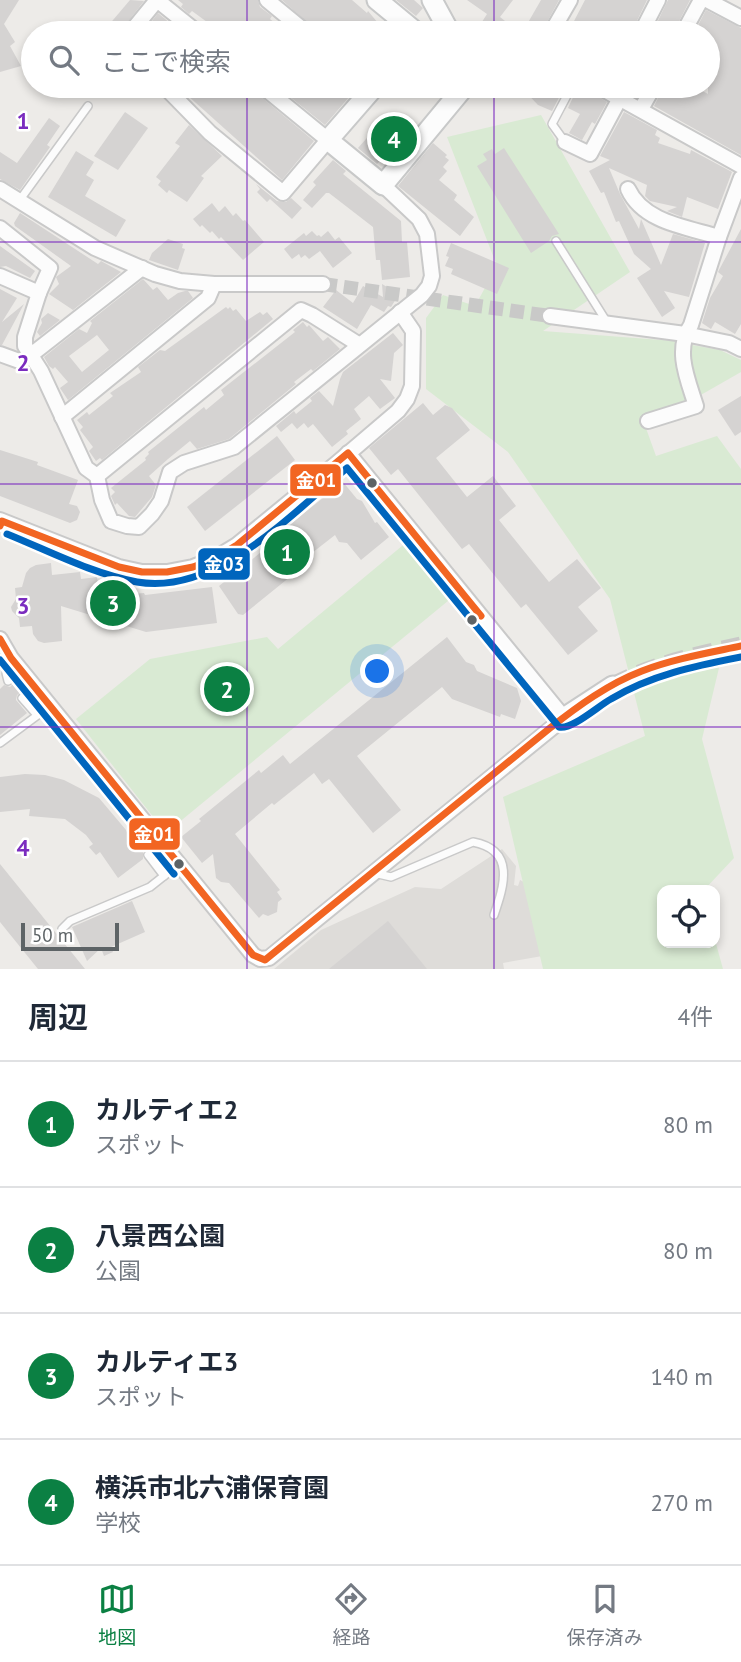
<!DOCTYPE html>
<html lang="ja">
<meta charset="utf-8">
<style>
:root{--surface:#fff;--page:#f2f2f3;--text:#1f2937;--muted:#747a83;--line:#e0e1e3;--accent:#0b8043}
body{margin:0;font-family:"PT Sans","Noto Sans JP",sans-serif;background:var(--page);color:var(--text)}
.controls{position:absolute;right:21px;bottom:21px;display:grid;overflow:hidden;border-radius:14px;box-shadow:0 4px 10px #0003}
.controls button{width:63px;height:63px;display:grid;place-items:center;padding:0;border:0;border-bottom:2px solid var(--line);background:var(--surface);color:var(--text);font:35px sans-serif}
.scale{position:absolute;left:21px;bottom:18px;width:98px;box-sizing:border-box;padding-left:7px;border:4px solid #5d6366;border-top:0;font-size:19px;line-height:24px;white-space:nowrap;color:#5d6366;-webkit-text-stroke:5px #fff;paint-order:stroke}
.you{position:absolute;left:378px;top:672px;width:24px;height:24px;margin:-18px;border:5px solid #fff;border-radius:50%;background:#1a73e8;box-shadow:0 0 0 10px #1a73e833}
.badge{display:grid;place-items:center;width:46px;height:46px;border-radius:50%;background:var(--accent);color:#fff;font-size:23px;font-weight:700}
.pin{position:absolute;translate:-50% -50%;border:4px solid #fff;box-shadow:0 2px 7px #0006}
.list{margin:0;padding:0;list-style:none}
h2{display:flex;justify-content:space-between;align-items:center;height:91px;margin:0;padding:0 28px;font-size:30px}
h2 small{font-size:23px;font-weight:400;color:var(--muted)}
.list li{display:grid;grid-template-columns:46px 1fr auto;gap:21px;align-items:center;box-sizing:border-box;height:126px;padding:0 28px;border-top:2px solid var(--line)}
.list b{display:block;font-size:26px;white-space:nowrap}
.list p{margin:0;font-size:23px;white-space:nowrap;color:var(--muted)}
.list em{font-size:23px;font-style:normal;color:var(--muted)}
.icon{flex:none;width:38px;height:38px;fill:none;stroke:currentColor;stroke-width:2;stroke-linecap:round;stroke-linejoin:round}
.map{position:relative;flex:none;width:741px;height:969px;overflow:hidden}
.search{position:absolute;background:var(--surface);box-shadow:0 4px 10px #0003;left:21px;right:21px;top:21px;height:77px;display:flex;align-items:center;gap:18px;box-sizing:border-box;padding:0 24px;border-radius:38px;color:var(--muted);font-size:26px}
.sheet{height:595px;background:var(--surface)}
nav{display:flex;justify-content:space-around;align-items:center;box-sizing:border-box;height:98px;border-top:2px solid var(--line);background:var(--surface);font-size:19px;color:var(--muted)}
nav a{display:grid;justify-items:center;gap:4px}
nav .on{color:var(--accent)}
.map>svg:first-child{display:block}
.industrial{fill:#dedcd9}
.green{fill:#d9ead3}
.building{fill:#d5d3d2;fill-rule:evenodd}
.lines{fill:none;stroke-linecap:round;stroke-linejoin:round}
.street-tunnel{stroke:#c9c9c8;stroke-width:14;stroke-dasharray:14 7;stroke-linecap:butt}
.secondary-tunnel{stroke:#c9c9c8;stroke-width:19;stroke-dasharray:19 10;stroke-linecap:butt}
.lane-casing{stroke:#c9c9c9;stroke-width:10}
.street-casing{stroke:#c9c9c9;stroke-width:18}
.secondary-casing{stroke:#c8c9c9;stroke-width:23}
.lane{stroke:#fcfcfc;stroke-width:7}
.street{stroke:#fcfcfc;stroke-width:14}
.secondary{stroke:#fcfcfc;stroke-width:19}
.bus-1-casing{stroke:#fff;stroke-width:12}
.bus-2-casing{stroke:#fff;stroke-width:12}
.bus-1{stroke:#f26522;stroke-width:7}
.bus-2{stroke:#0065bd;stroke-width:7}
.grid{fill:none;stroke:#7b2cbf;stroke-width:2;stroke-opacity:0.55}
.bus-dot{fill:#5d6366;stroke:#fff;stroke-width:2.5}
.grid-label{font-size:23px;text-anchor:middle;font-weight:bold;fill:#7b2cbf;stroke:#fff;stroke-width:5;stroke-linejoin:round;paint-order:stroke}
.line-badge{stroke:#fff;stroke-width:2.5}
.badge-label{font-size:19px;text-anchor:middle;font-weight:bold;fill:#fff}
</style>
<div class="map">
<svg width="741" height="969" viewBox="0 0 741 969">
<rect width="100%" height="100%" fill="#edebe8"/>
<path class="industrial" d="M502,849L516,866L514,885L518,886L520,880L532,886L548,955L503,963L504,969H274L321,930L415,887L441,889Z"/>
<g class="green">
<path d="M541,115L630,272L543,331L675,341L696,406L643,420L656,456L717,436L741,469V644L724,647L702,739L734,858L704,890H662V943H715V940L723,969H543L503,797L645,736L610,599L508,452L426,389V318L443,295L475,306L497,266L447,137Z"/>
<path d="M692,345L720,350L741,360V372L699,396L688,355Z"/>
<path d="M408,541L454,596L166,833L76,719L150,659L267,637L278,649Z"/>
</g>
<g class="building">
<path d="M0,0H19L4,24L15,42L10,46L21,66L0,72Z"/>
<path d="M130,0L144,1L119,33H102Z"/>
<path d="M178,0H258L260,7L272,16L270,19L287,33H222L192,11L189,14L181,7L183,4Z"/>
<path d="M282,0H352L367,13L368,11L378,23L369,33H319Z"/>
<path d="M396,0H414L423,8L416,16Z"/>
<path d="M467,0H513L500,17L505,21L498,29L493,26L488,32L480,25L487,14Z"/>
<path d="M541,0H559L541,33H522Z"/>
<path d="M585,0H647L631,33H562L569,21L573,23Z"/>
<path d="M668,0H690L673,33H652Z"/>
<path d="M706,10L741,28V155L654,106L664,86H694L708,94V54L713,45L708,42V33H694Z"/>
<path d="M158,13L177,29L174,33H151L146,29Z"/>
<path d="M177,86H248L314,141L282,180Z"/>
<path d="M281,86H352L356,89L325,125L279,88Z"/>
<path d="M520,86H565L552,111L538,105Z"/>
<path d="M577,89L589,95L590,92L607,102L595,124L592,122L582,140L569,133L580,114L568,108Z"/>
<path d="M125,112L148,128L118,170L94,156Z"/>
<path d="M390,112L412,131L385,164L381,160L377,164L358,148Z"/>
<path d="M624,112L657,130L655,135L660,138L658,143L690,154L691,150L732,172L718,209L687,197L682,217L667,211L677,207L650,201L645,196L647,185L609,168L620,194L639,229L641,219L661,265L673,234L705,243L689,297L664,291L675,308L662,317L637,278L651,269L634,254L619,221L616,222L604,192L601,193L589,171L610,160L600,156Z"/>
<path d="M49,118L60,126L47,145L50,147L20,190L0,179V152L17,163Z"/>
<path d="M189,125L222,156L201,176L204,178L187,202L169,190L167,193L158,185L161,181L156,177L180,146L175,143Z"/>
<path d="M433,143L447,155L445,157L449,160L443,167L447,171L439,180L457,195L454,200L474,217L460,236L398,186Z"/>
<path d="M504,148L559,234L552,236L549,241L531,253L477,166L487,160L483,154L492,149L495,154Z"/>
<path d="M76,151L94,162L86,175L94,180L85,196L126,220L116,237L48,197Z"/>
<path d="M333,160L346,171L343,174L401,221L402,242H407L410,277L382,280L380,260H376L373,227L329,193H326L312,208L303,200L316,185L313,182Z"/>
<path d="M256,184L277,201L286,202L291,198L302,208L292,219L270,199L267,202L257,192L260,189Z"/>
<path d="M212,203L219,212L225,206L233,216L236,213L243,221L245,220L264,242L243,260L221,237L219,239L212,231L210,233L202,225L200,227L193,219Z"/>
<path d="M20,213L98,264L101,261L121,272L73,310L49,294L59,284L56,277L71,266L15,226L14,223Z"/>
<path d="M741,229V324L735,334L715,322L711,329L702,323L710,298L723,276L718,272L719,270Z"/>
<path d="M312,231L317,236L319,235L321,237L328,231L335,240L339,237L352,253L333,268L320,251L309,259L305,255L301,258L299,254L292,259L284,249L304,233L306,236Z"/>
<path d="M168,239L183,244L182,248L185,249L178,270L149,260L152,253Z"/>
<path d="M451,243L509,268L497,294L451,274L453,269L445,266L449,257L446,256Z"/>
<path d="M0,246L35,271L30,278L6,266L0,267Z"/>
<path d="M143,279L153,290L157,287L168,300L178,293L185,291H188L193,298L68,400L60,388L68,382L55,367L53,369L49,366L44,357L79,329L87,333L92,323L90,321ZM97,335L109,350L82,372L69,356Z"/>
<path d="M382,284L399,294L391,307L388,306L384,312L371,305L357,329L323,307L336,290L353,303L363,286L383,297Z"/>
<path d="M0,289L17,298L2,322L24,304L2,345H0Z"/>
<path d="M226,307L228,309L230,307L233,311L236,309L246,321L260,312L263,315L267,312L273,319L102,460L100,458L96,461L89,451L93,447L80,430L83,427L77,420L87,412L89,415L113,396L110,393L141,372L138,367L160,350L165,351Z"/>
<path d="M48,313L60,320L40,336L37,332L42,323L41,319Z"/>
<path d="M303,322L307,327L309,325L323,341L328,337L340,349L313,371L311,369L294,382L296,384L229,439L197,449L190,441L168,459L149,476L156,485L152,497L135,517L129,516L117,503L115,505L111,496L115,492L111,488L146,460L145,458L149,454L148,452L204,407L206,410L224,395L221,390L295,332L293,330Z"/>
<path d="M393,333L403,345L394,353L391,381L380,379L395,398L380,409L369,396L354,409L361,419L346,431L348,434L332,447L313,424L308,428L304,423L297,429L292,423L281,432L276,426L294,411L296,414L312,401L310,398L319,391L333,406L340,379L343,372Z"/>
<path d="M741,396V432L735,436L718,410Z"/>
<path d="M423,403L433,415L445,405L452,408L470,430L436,458L467,497L493,476L516,506L499,520L549,582L577,559L601,588L578,607L598,631L568,655L526,604L521,608L469,544L462,549L398,469L391,475L369,448Z"/>
<path d="M277,436L295,460L205,531L187,507Z"/>
<path d="M0,450L38,462L37,465L78,480L69,504L77,506L80,512L77,520L70,523L0,496Z"/>
<path d="M343,482L357,499L362,501L375,523L377,522L389,537L361,560L347,543L339,542L335,535L303,560L306,564L243,615L238,614L219,586L281,536L279,533Z"/>
<path d="M51,563L52,575L80,572L81,579L97,577L98,584L114,582L115,590L131,588L132,594L144,593L145,595L212,587L217,623L146,632L61,606L62,641L44,643L38,641L33,634L32,626L20,627L19,618L12,611L11,607L16,599L15,588L22,587L26,573L30,568L36,565Z"/>
<path d="M447,637L466,662L474,665L477,671L517,688L521,701L515,719L501,714L500,717L452,699L442,687L357,756L401,810L373,833L329,779L322,784L314,773L274,805L272,803L235,834L280,890L277,892L282,899L278,902L277,912L268,916L263,914L259,918L229,883L221,882L216,878L213,854L202,863L181,837L201,821L199,819L259,770L261,773L283,755L290,764Z"/>
<path d="M14,683L21,692L17,695L16,700L27,713L0,735V689L4,685L10,687Z"/>
<path d="M25,774L45,775L64,780L99,798L126,830L132,845L138,846L142,840L149,849L143,852V859L118,878L100,852L96,855L89,847L93,844L86,835L65,819L29,816L30,809L0,812V777Z"/>
<path d="M0,864L85,969H38L0,922Z"/>
<path d="M132,901L145,932L111,947L113,952L104,956L101,948L87,961L72,927Z"/>
<path d="M388,921L427,969H329Z"/>
</g>
<g class="lines">
<path class="street-tunnel" d="M323,284L550,316"/>
<path class="secondary-tunnel" d="M613,686C654,665 696,656 741,646"/>
<g class="lane-casing">
<g id="lane">
<path d="M565,142L552,124L572,86"/>
<path d="M19,201L88,106"/>
<path d="M556,241L608,324"/>
<path d="M8,681L6,673L16,664"/>
<path d="M22,698L37,715"/>
<path d="M0,743L50,706"/>
<path d="M136,840L132,832L145,821"/>
<path d="M148,855L164,876"/>
<path d="M374,873L391,877L473,842C516,850 504,886 494,915"/>
<path d="M62,929L70,921L150,887L179,864"/>
</g>
</g>
<g class="street-casing">
<g id="street">
<path d="M267,0L307,33"/>
<path d="M707,0L741,18"/>
<path d="M130,33L157,0L198,33"/>
<path d="M551,33L570,0"/>
<path d="M641,33L658,0"/>
<path d="M683,33L701,0"/>
<path d="M164,86L210,133L283,193L328,140L262,86"/>
<path d="M597,86L741,166"/>
<path d="M641,109L654,86"/>
<path d="M565,142L590,154L620,98"/>
<path d="M0,189L95,248L155,274L180,281L214,284H323"/>
<path d="M628,189C643,222 686,227 719,237"/>
<path d="M0,228L50,268L39,293L25,337V346L41,371L86,468L97,476L102,500L111,521L127,526L139,527L152,514L161,501L170,472L184,463L234,447L422,295L429,286L432,276L427,234L419,219L383,185"/>
<path d="M0,276L39,293"/>
<path d="M550,316L685,334L729,343L741,349"/>
<path d="M0,354L22,362L142,268"/>
<path d="M62,417L208,298L214,284"/>
<path d="M648,421L696,406C688,380 674,350 691,325L719,237L741,178"/>
<path d="M97,476L301,310L312,315L358,344"/>
<path d="M0,520L119,567L142,572H167L193,567L214,559L237,545L336,464L398,411L407,399L412,386L413,331L400,312"/>
<path d="M0,639L11,658L253,955L260,959L269,958L564,718L348,453"/>
</g>
</g>
<g class="secondary-casing">
<g id="secondary">
<path d="M377,0L417,33"/>
<path d="M432,0L450,33"/>
<path d="M375,86L328,140L383,185L465,86"/>
<path d="M564,718L613,686"/>
</g>
</g>
<use href="#lane" class="lane"/>
<use href="#street" class="street"/>
<use href="#secondary" class="secondary"/>
<g class="bus-1-casing">
<g id="bus-1">
<path d="M0,526L2,521L119,567L142,572H167L193,567L214,559L237,545L348,453L481,616"/>
<path d="M0,639L11,658L253,955L265,960L550,728C578,706 608,684 642,671C673,659 708,653 741,646"/>
</g>
</g>
<g class="bus-2-casing">
<g id="bus-2">
<path d="M7,534C49,551 93,574 137,582C216,596 291,514 347,468L559,727C572,730 598,706 611,699C651,675 695,666 741,657"/>
<path d="M0,660L174,874"/>
</g>
</g>
<use href="#bus-1" class="bus-1"/>
<use href="#bus-2" class="bus-2"/>
</g>
<path class="grid" d="M247,0V33M494,0V33M247,86V969M494,86V969M0,242H741M0,484H741M0,727H741"/>
<g class="bus-dot">
<circle cx="372" cy="483" r="6"/>
<circle cx="472" cy="620" r="6"/>
<circle cx="179" cy="864" r="6"/>
</g>
<g class="grid-label">
<text x="23" y="129">1</text>
<text x="23" y="371">2</text>
<text x="23" y="614">3</text>
<text x="23" y="856">4</text>
</g>
<g class="line-badge">
<rect x="289" y="463" width="53" height="34" rx="7" fill="#f26522"/>
<rect x="197" y="547" width="54" height="34" rx="7" fill="#0065bd"/>
<rect x="128" y="817" width="53" height="34" rx="7" fill="#f26522"/>
</g>
<g class="badge-label">
<text x="316" y="487">金01</text>
<text x="224" y="571">金03</text>
<text x="154" y="841">金01</text>
</g>
</svg>
<div class="controls">
<button><svg class="icon" aria-label="locate" viewBox="0 0 24 24"><circle cx="12" cy="12" r="6"/><path d="M12 2v4M12 18v4M2 12h4M18 12h4"/></svg></button>
</div>
<div class="scale">50 m</div>
<div class="you"></div>
<div class="pin badge" style="left:287px;top:552px">1</div>
<div class="pin badge" style="left:227px;top:689px">2</div>
<div class="pin badge" style="left:113px;top:603px">3</div>
<div class="pin badge" style="left:394px;top:139px">4</div>
<div class="search"><svg class="icon" aria-label="search" viewBox="0 0 24 24"><circle cx="10" cy="10" r="6"/><path d="M15 15l6 6"/></svg>ここで検索</div>
</div>
<section class="sheet">
<h2>周辺<small>4件</small></h2>
<ul class="list">
<li><span class="badge">1</span><div><b>カルティエ2</b><p>スポット</p></div><em>80 m</em></li>
<li><span class="badge">2</span><div><b>八景西公園</b><p>公園</p></div><em>80 m</em></li>
<li><span class="badge">3</span><div><b>カルティエ3</b><p>スポット</p></div><em>140 m</em></li>
<li><span class="badge">4</span><div><b>横浜市北六浦保育園</b><p>学校</p></div><em>270 m</em></li>
</ul>
</section>
<nav>
<a class="on"><svg class="icon" aria-label="map" viewBox="0 0 24 24"><path d="M3 6l6-2 6 2 6-2v14l-6 2-6-2-6 2zM9 4v14M15 6v14"/></svg>地図</a>
<a><svg class="icon" aria-label="directions" viewBox="0 0 24 24"><path d="M12 3l9 9-9 9-9-9zM9 14v-3h6M13 9l2 2-2 2"/></svg>経路</a>
<a><svg class="icon" aria-label="saved" viewBox="0 0 24 24"><path d="M7 4h10v16l-5-4-5 4z"/></svg>保存済み</a>
</nav>
